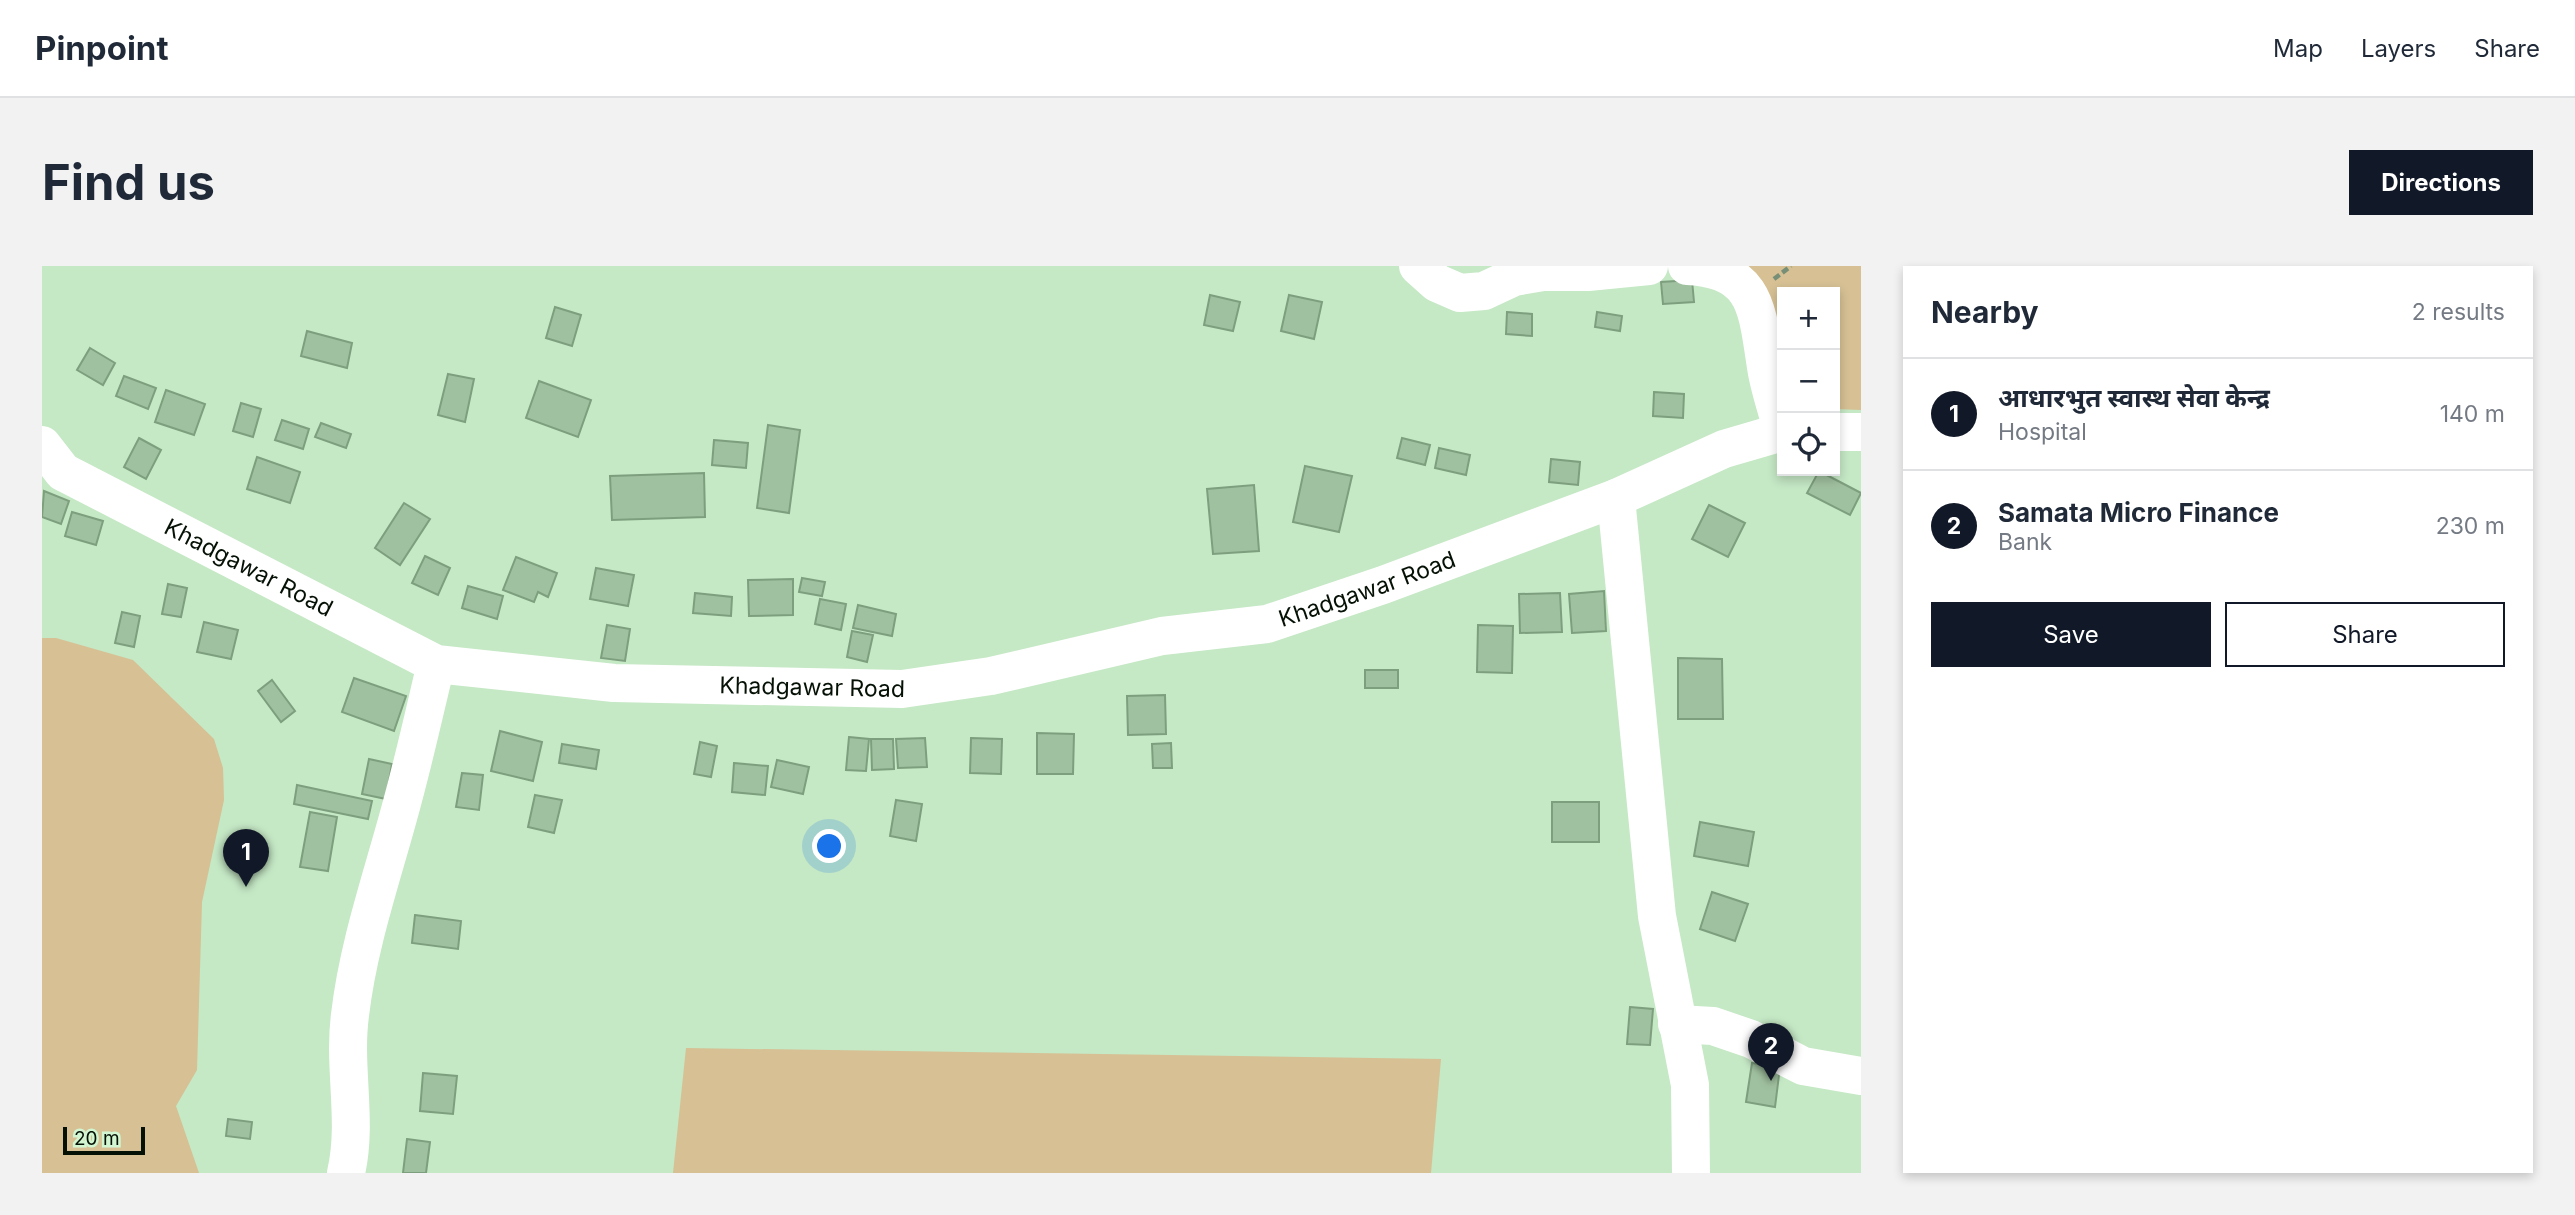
<!DOCTYPE html>
<meta charset="utf-8">
<style>
:root{--surface:#fff;--page:#f2f2f3;--text:#1f2937;--muted:#747a83;--line:#e0e1e3;--accent:#111827}
body{margin:0;font-family:Inter,"Noto Sans Devanagari",sans-serif;background:var(--page);color:var(--text)}
.controls{position:absolute;right:21px;top:21px;display:grid;overflow:hidden;border-radius:0px;box-shadow:0 4px 10px #0003}
.controls button{width:63px;height:63px;display:grid;place-items:center;padding:0;border:0;border-bottom:2px solid var(--line);background:var(--surface);color:var(--text);font:35px sans-serif}
.scale{position:absolute;left:21px;bottom:18px;width:82px;box-sizing:border-box;padding-left:7px;border:4px solid #061106;border-top:0;font-size:19px;line-height:24px;white-space:nowrap;color:#061106;-webkit-text-stroke:5px #d2f5d2;paint-order:stroke}
.you{position:absolute;left:788px;top:581px;width:24px;height:24px;margin:-18px;border:5px solid #fff;border-radius:50%;background:#1a73e8;box-shadow:0 0 0 10px #1a73e833}
.badge{display:grid;place-items:center;width:46px;height:46px;border-radius:50%;background:var(--accent);color:#fff;font-size:23px;font-weight:700}
.pin{position:absolute;translate:-50% -58px;filter:drop-shadow(0 2px 4px #0008)}
.pin::after{content:'';position:absolute;top:37px;width:24px;height:21px;background:inherit;clip-path:polygon(0 0,100% 0,50% 100%)}
.list{margin:0;padding:0;list-style:none}
h2{display:flex;justify-content:space-between;align-items:center;height:91px;margin:0;padding:0 28px;font-size:30px}
h2 small{font-size:23px;font-weight:400;color:var(--muted)}
.list li{display:grid;grid-template-columns:46px 1fr auto;gap:21px;align-items:center;box-sizing:border-box;height:112px;padding:0 28px;border-top:2px solid var(--line)}
.list b{display:block;font-size:26px;white-space:nowrap}
.list p{margin:0;font-size:23px;white-space:nowrap;color:var(--muted)}
.list em{font-size:23px;font-style:normal;color:var(--muted)}
.actions{display:flex;gap:14px;padding:21px 28px}
.actions a{flex:1;padding:16px 0;border:2px solid var(--accent);border-radius:0px;text-align:center;font-size:24px;color:var(--accent)}
.actions .main{background:var(--accent);color:#fff}
.icon{flex:none;width:38px;height:38px;fill:none;stroke:currentColor;stroke-width:2;stroke-linecap:round;stroke-linejoin:round}
.map{position:relative;flex:none;width:1819px;height:907px;overflow:hidden;border-radius:0px}
header{display:flex;align-items:center;gap:42px;box-sizing:border-box;height:98px;padding:0 35px;background:var(--surface);border-bottom:2px solid var(--line)}
header strong{font-size:33px}
nav{display:flex;gap:38px;margin-inline-start:auto;font-size:24px}
.intro{display:flex;align-items:center;justify-content:space-between;box-sizing:border-box;height:168px;padding:0 42px}
h1{margin:0;font-size:49px}
.button{padding:18px 32px;border-radius:0px;background:var(--accent);color:#fff;font-size:24px;font-weight:700}
main{display:flex;gap:42px;padding:0 42px}
aside{flex:1;background:var(--surface);border-radius:0px;box-shadow:0 4px 10px #0003}
.map>svg:first-child{display:block}
.green{fill:#d6c094}
.building{fill:#a0c19f;stroke:#7e9f7e;stroke-width:2}
.lines{fill:none;stroke-linecap:round;stroke-linejoin:round}
.path{stroke:#768f76;stroke-width:4.5;stroke-dasharray:7 3.5;stroke-linecap:butt}
.minor{stroke:#fff;stroke-width:38}
.labels{text-anchor:middle;stroke-width:6;stroke-linejoin:round;paint-order:stroke}
.street-label{font-size:23px;fill:#061106;stroke:#d2f5d2}
</style>
<header>
<strong>Pinpoint</strong>
<nav><a>Map</a><a>Layers</a><a>Share</a></nav>
</header>
<div class="intro"><h1>Find us</h1><a class="button">Directions</a></div>
<main>
<div class="map">
<svg width="1819" height="907" viewBox="0 0 1819 907">
<rect width="100%" height="100%" fill="#c5e8c5"/>
<g class="green">
<path d="M1676,0H1819V144L1793,143V26H1740V103Z"/>
<path d="M0,372H14L91,394L172,473L181,502L182,534L160,636L155,804L134,840L157,907H0Z"/>
<path d="M644,782L1399,793L1389,907H631Z"/>
</g>
<g class="building">
<path d="M1650,14L1652,36L1621,38L1619,16Z"/>
<path d="M1168,29L1198,36L1191,65L1162,59Z"/>
<path d="M1247,29L1280,36L1272,73L1239,65Z"/>
<path d="M513,41L539,49L530,80L504,72Z"/>
<path d="M1465,46L1490,48V70L1464,68Z"/>
<path d="M1555,46L1580,50L1578,65L1553,61Z"/>
<path d="M265,65L310,77L305,102L259,90Z"/>
<path d="M48,82L73,97L61,119L35,104Z"/>
<path d="M406,108L432,113L423,156L396,149Z"/>
<path d="M82,110L114,122L106,143L74,130Z"/>
<path d="M497,115L549,134L536,171L484,152Z"/>
<path d="M124,124L163,138L152,169L113,156Z"/>
<path d="M1612,126L1642,128L1641,152L1611,150Z"/>
<path d="M199,137L219,143L211,171L191,165Z"/>
<path d="M240,154L267,163L261,183L233,174Z"/>
<path d="M279,157L309,168L304,182L273,171Z"/>
<path d="M726,159L758,164L747,247L715,242Z"/>
<path d="M97,172L119,184L104,213L82,201Z"/>
<path d="M1360,172L1388,179L1383,199L1355,192Z"/>
<path d="M672,174L706,177L704,202L670,199Z"/>
<path d="M1397,182L1428,189L1424,209L1393,202Z"/>
<path d="M215,191L258,206L248,237L205,223Z"/>
<path d="M1509,193L1538,196L1536,219L1507,216Z"/>
<path d="M1263,200L1310,210L1297,266L1251,256Z"/>
<path d="M1777,205L1819,227L1808,249L1765,227Z"/>
<path d="M662,207L663,251L570,254L568,210Z"/>
<path d="M1212,219L1217,285L1171,288L1165,223Z"/>
<path d="M2,225L27,235L19,258L0,251Z"/>
<path d="M362,237L388,253L358,299L333,282Z"/>
<path d="M1667,239L1703,257L1686,291L1650,273Z"/>
<path d="M30,246L61,255L54,279L23,270Z"/>
<path d="M383,290L408,302L396,329L370,317Z"/>
<path d="M474,291L515,307L506,331L496,326L492,336L461,324Z"/>
<path d="M554,302L592,309L586,340L548,333Z"/>
<path d="M760,312L783,316L780,330L757,326Z"/>
<path d="M751,313V349L707,350L706,314Z"/>
<path d="M126,318L145,322L139,351L120,348Z"/>
<path d="M426,320L461,330L455,353L420,342Z"/>
<path d="M1562,325L1564,365L1530,367L1527,328Z"/>
<path d="M653,327L690,331L689,350L651,347Z"/>
<path d="M1518,327L1520,366L1478,367L1477,328Z"/>
<path d="M778,333L804,338L799,364L773,358Z"/>
<path d="M816,339L854,348L850,370L811,362Z"/>
<path d="M80,346L98,350L92,381L73,377Z"/>
<path d="M162,356L196,364L189,393L155,386Z"/>
<path d="M565,359L588,363L583,395L559,392Z"/>
<path d="M1436,359L1471,360L1470,407L1435,406Z"/>
<path d="M810,365L831,369L825,396L805,391Z"/>
<path d="M1636,392L1680,393L1681,453H1636Z"/>
<rect x="1323" y="404" width="33" height="18"/>
<path d="M312,412L364,430L352,465L300,446Z"/>
<path d="M230,414L253,445L239,456L216,425Z"/>
<path d="M1123,429L1124,468L1086,469L1085,430Z"/>
<path d="M458,465L500,476L491,515L449,505Z"/>
<path d="M995,467L1032,468L1031,508H995Z"/>
<path d="M807,471L827,473L824,505L804,504Z"/>
<path d="M883,472L885,501L856,502L854,473Z"/>
<path d="M929,472L960,473L959,508L928,507Z"/>
<path d="M829,473H851L852,503L830,504Z"/>
<path d="M658,476L675,480L669,511L652,508Z"/>
<path d="M1129,477L1130,502H1111L1110,478Z"/>
<path d="M520,478L557,484L554,503L517,497Z"/>
<path d="M327,493L350,498L344,533L320,528Z"/>
<path d="M735,494L767,501L761,528L729,521Z"/>
<path d="M692,497L726,500L723,529L690,526Z"/>
<path d="M420,507L441,509L437,544L414,541Z"/>
<path d="M255,519L330,535L326,553L252,538Z"/>
<path d="M493,529L520,534L512,567L486,561Z"/>
<path d="M854,534L880,538L874,575L848,570Z"/>
<rect x="1510" y="536" width="47" height="40"/>
<path d="M268,546L295,551L286,605L258,601Z"/>
<path d="M1658,556L1712,566L1706,600L1652,590Z"/>
<path d="M1670,626L1706,638L1693,675L1658,663Z"/>
<path d="M373,649L419,655L416,683L370,677Z"/>
<path d="M1588,741L1611,743L1608,779L1585,778Z"/>
<path d="M1710,797L1738,801L1733,841L1704,836Z"/>
<path d="M381,807L415,810L411,848L378,845Z"/>
<path d="M186,853L210,856L208,873L184,870Z"/>
<path d="M365,873L388,876L384,907H361Z"/>
</g>
<g class="lines">
<path class="path" d="M1732,13L1749,0"/>
<g class="minor">
<path d="M1376,0L1395,17L1418,27L1442,25L1472,11L1501,6H1546L1607,0"/>
<path d="M1645,0C1716,3 1715,45 1724,101C1727,122 1735,143 1740,164"/>
<path d="M1793,166H1819"/>
<path id="s1" d="M0,179L21,206L394,398L572,417L860,423L949,410L1120,370L1225,358L1341,319L1574,232L1682,183L1740,166"/>
<path d="M1574,232L1615,650L1648,819L1649,907"/>
<path d="M1635,758L1671,760L1709,773L1761,800L1819,810"/>
<path d="M304,907C316,855 301,802 308,749C316,680 339,614 357,548C371,498 382,448 394,398"/>
</g>
</g>
<g class="labels">
<g class="street-label">
<text dy="8" stroke="none"><textPath href="#s1" startOffset="243">Khadgawar Road</textPath></text>
<text dy="8" stroke="none"><textPath href="#s1" startOffset="1398">Khadgawar Road</textPath></text>
<text dy="8" stroke="none"><textPath href="#s1" startOffset="831">Khadgawar Road</textPath></text>
</g>
</g>
</svg>
<div class="controls">
<button>+</button>
<button>−</button>
<button><svg class="icon" aria-label="locate" viewBox="0 0 24 24"><circle cx="12" cy="12" r="6"/><path d="M12 2v4M12 18v4M2 12h4M18 12h4"/></svg></button>
</div>
<div class="scale">20 m</div>
<div class="you"></div>
<div class="pin badge" style="left:204px;top:621px">1</div>
<div class="pin badge" style="left:1729px;top:815px">2</div>
</div>
<aside>
<h2>Nearby<small>2 results</small></h2>
<ul class="list">
<li><span class="badge">1</span><div><b>आधारभुत स्वास्थ सेवा केन्द्र</b><p>Hospital</p></div><em>140 m</em></li>
<li><span class="badge">2</span><div><b>Samata Micro Finance</b><p>Bank</p></div><em>230 m</em></li>
</ul>
<div class="actions"><a class="main">Save</a><a>Share</a></div>
</aside>
</main>
